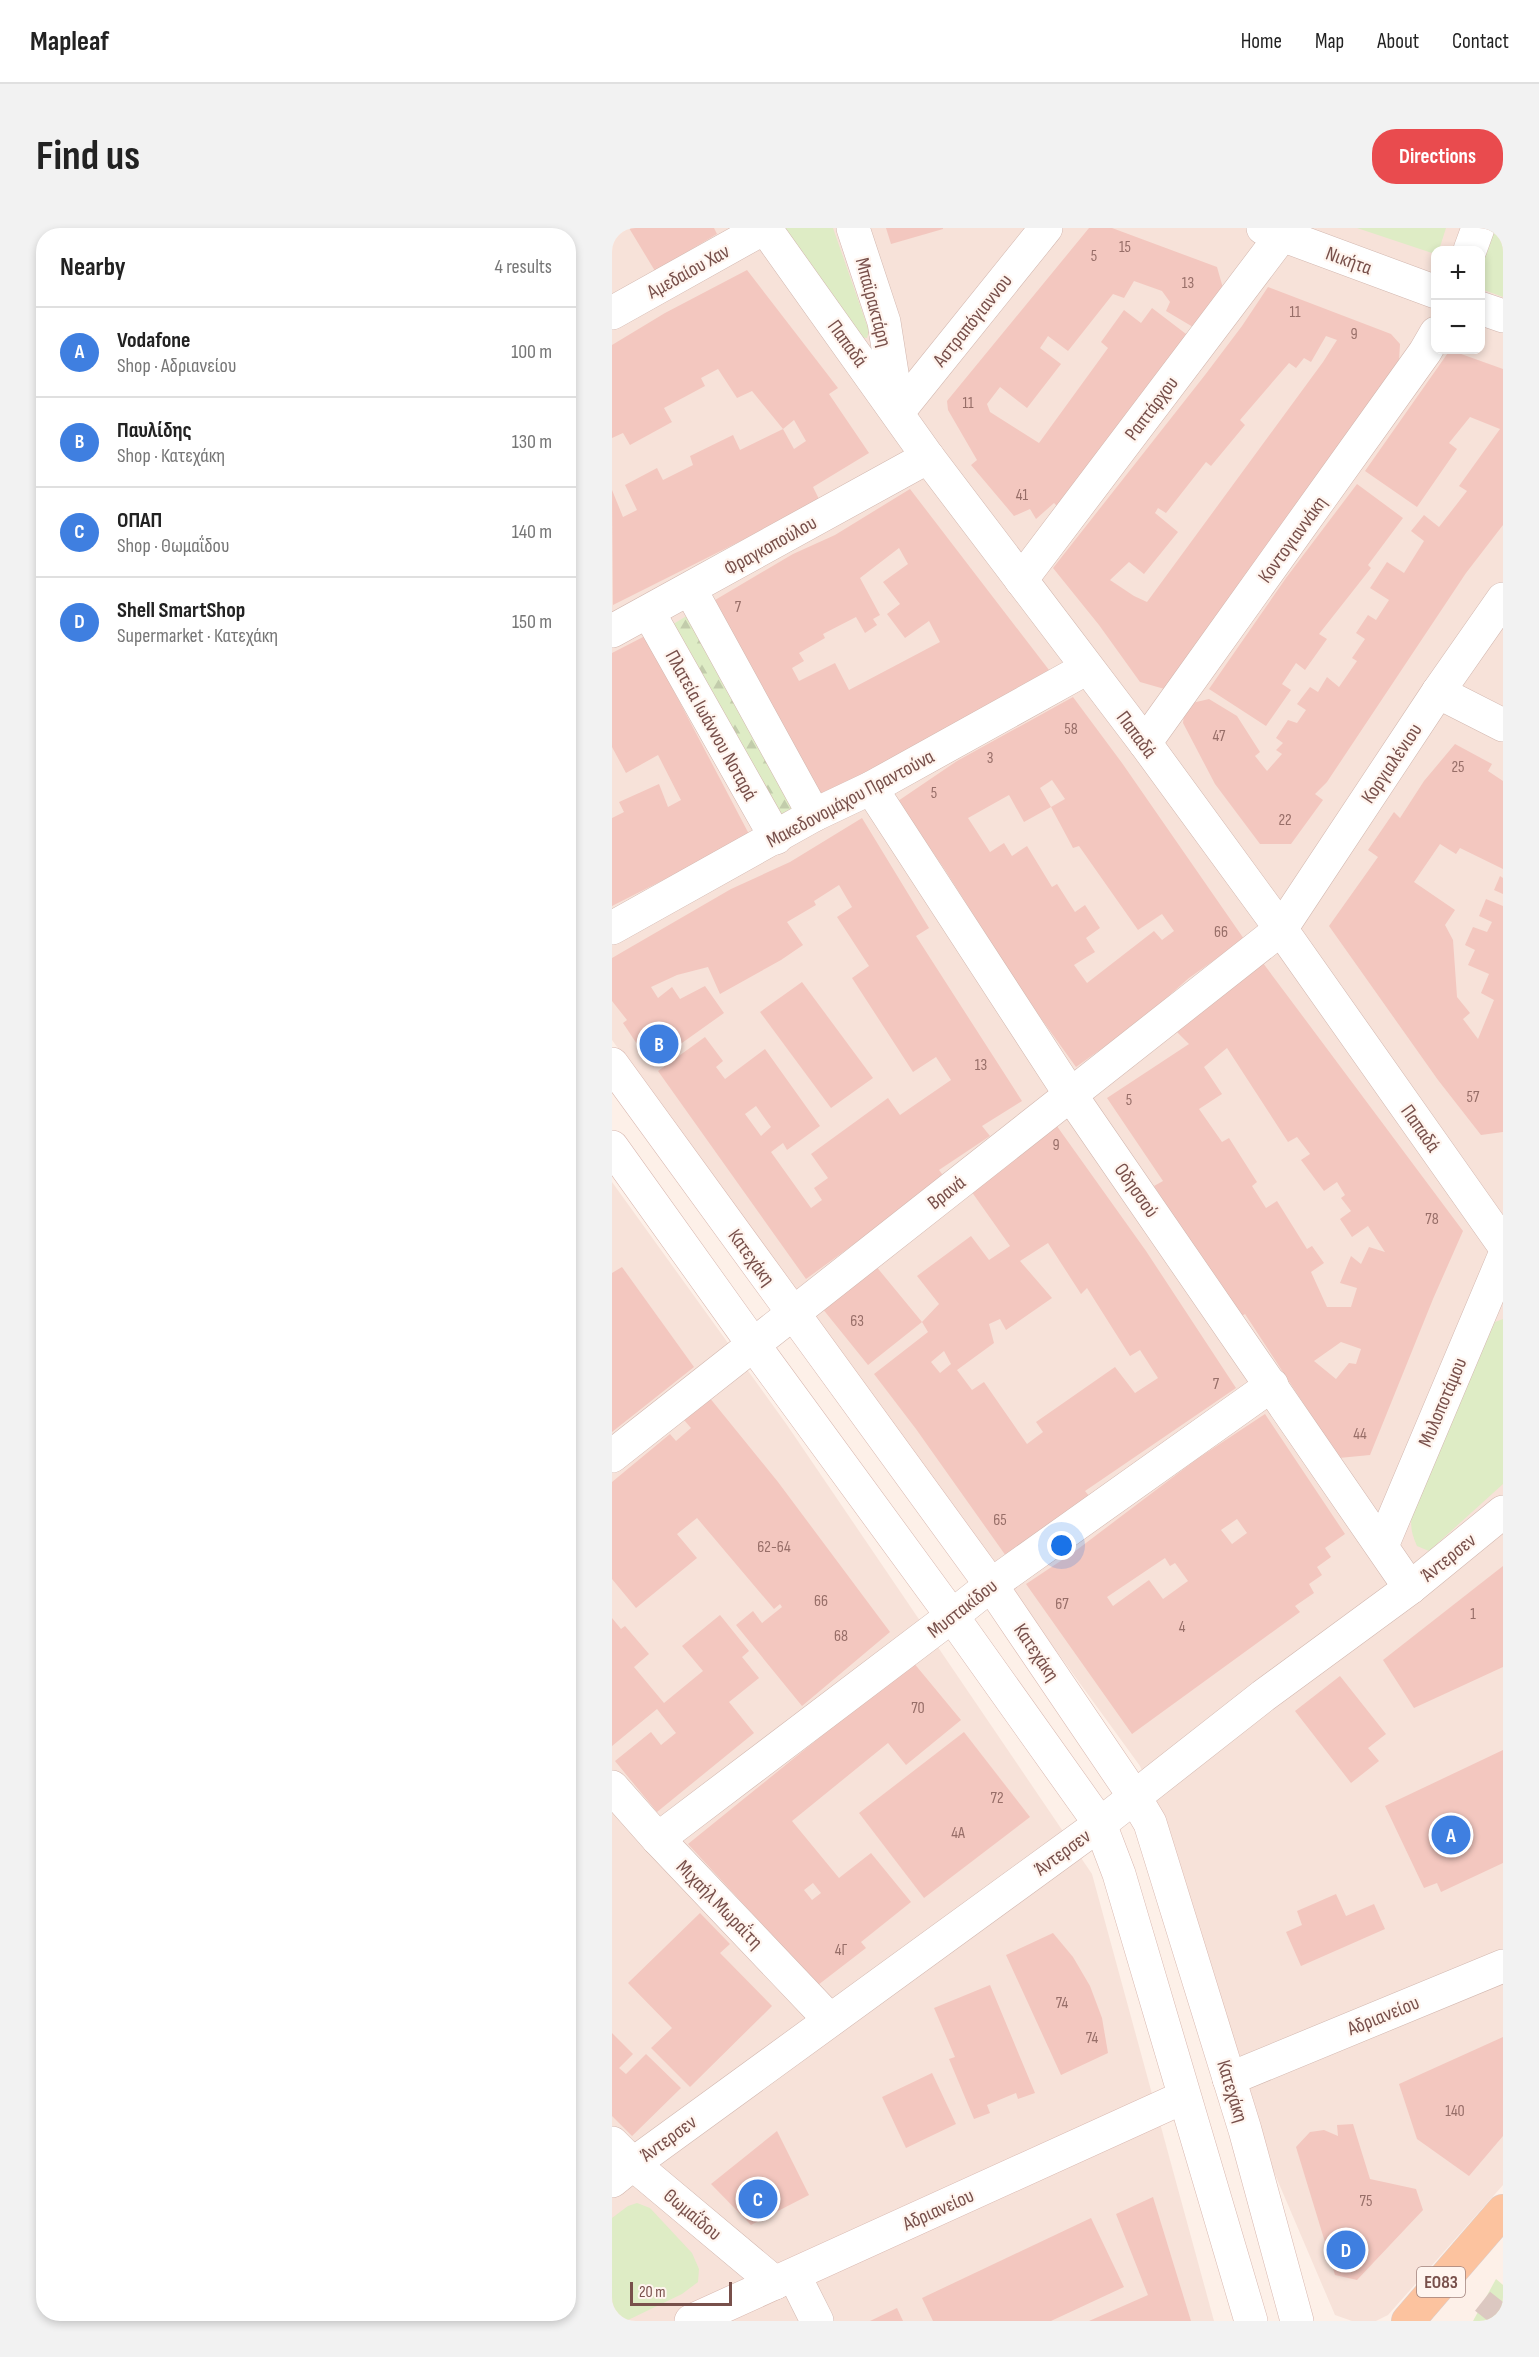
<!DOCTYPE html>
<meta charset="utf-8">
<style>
:root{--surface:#fff;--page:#f2f2f2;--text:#222;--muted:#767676;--line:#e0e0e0;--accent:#e94b4e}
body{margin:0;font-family:"Sofia Sans Condensed",sans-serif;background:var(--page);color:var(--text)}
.controls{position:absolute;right:18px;top:18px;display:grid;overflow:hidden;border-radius:12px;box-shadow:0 3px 9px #0003}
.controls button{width:54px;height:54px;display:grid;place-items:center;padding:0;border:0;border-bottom:2px solid var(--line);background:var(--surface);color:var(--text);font:30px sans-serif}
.scale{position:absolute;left:18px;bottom:15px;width:102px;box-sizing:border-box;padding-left:6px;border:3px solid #78504b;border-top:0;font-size:16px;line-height:21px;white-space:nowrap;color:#78504b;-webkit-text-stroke:4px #fff5ef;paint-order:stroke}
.you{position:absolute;left:450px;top:1318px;width:21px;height:21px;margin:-15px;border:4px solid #fff;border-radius:50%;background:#1a73e8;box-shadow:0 0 0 9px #1a73e833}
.badge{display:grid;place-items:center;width:39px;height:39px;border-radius:50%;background:var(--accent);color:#fff;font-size:20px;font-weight:700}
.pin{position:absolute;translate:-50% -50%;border:3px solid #fff;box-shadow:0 2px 6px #0006}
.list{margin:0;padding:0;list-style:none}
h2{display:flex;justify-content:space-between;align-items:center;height:78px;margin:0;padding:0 24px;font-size:26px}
h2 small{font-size:20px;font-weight:400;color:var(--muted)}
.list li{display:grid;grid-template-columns:39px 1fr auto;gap:18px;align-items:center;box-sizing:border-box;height:90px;padding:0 24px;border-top:2px solid var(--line)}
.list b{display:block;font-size:22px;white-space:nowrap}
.list p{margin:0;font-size:20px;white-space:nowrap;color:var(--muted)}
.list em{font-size:20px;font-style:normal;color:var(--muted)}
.map{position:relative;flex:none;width:891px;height:2093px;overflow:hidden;border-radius:24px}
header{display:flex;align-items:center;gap:36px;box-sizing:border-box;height:84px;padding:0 30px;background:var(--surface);border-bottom:2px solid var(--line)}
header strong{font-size:28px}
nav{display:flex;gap:33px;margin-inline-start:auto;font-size:21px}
.intro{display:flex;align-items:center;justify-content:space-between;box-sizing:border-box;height:144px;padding:0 36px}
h1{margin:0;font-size:42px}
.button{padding:15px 27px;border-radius:24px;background:var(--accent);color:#fff;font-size:21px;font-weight:700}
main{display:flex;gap:36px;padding:0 36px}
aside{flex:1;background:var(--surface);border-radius:24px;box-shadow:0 3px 9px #0003}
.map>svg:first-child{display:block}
.residential{fill:#f7e2d9;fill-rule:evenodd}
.green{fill:#deecc5}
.forest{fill:url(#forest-firs)}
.building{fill:#f3c7bf;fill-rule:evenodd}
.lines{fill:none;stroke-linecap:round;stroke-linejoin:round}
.primary-tunnel{stroke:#dcc8c1;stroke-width:33;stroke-dasharray:33 16;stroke-linecap:butt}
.street-casing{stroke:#d2b7af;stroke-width:34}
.secondary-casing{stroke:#d8b7af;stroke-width:34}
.primary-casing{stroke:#d9cecd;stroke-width:34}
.street{stroke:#fff;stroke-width:33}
.secondary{stroke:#fff;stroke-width:33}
.primary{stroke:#fcc39f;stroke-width:33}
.labels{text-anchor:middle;stroke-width:4.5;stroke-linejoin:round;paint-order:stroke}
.number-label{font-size:16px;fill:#976e68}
.shield{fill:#fff5ef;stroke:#a0827c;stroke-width:1.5}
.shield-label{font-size:18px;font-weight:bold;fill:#78504b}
.street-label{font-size:20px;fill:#78504b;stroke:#fff5ef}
</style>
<header>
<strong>Mapleaf</strong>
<nav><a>Home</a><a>Map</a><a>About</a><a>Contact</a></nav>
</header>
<div class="intro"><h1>Find us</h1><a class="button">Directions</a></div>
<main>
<aside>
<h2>Nearby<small>4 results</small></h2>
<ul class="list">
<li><span class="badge" style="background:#3f7fe0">A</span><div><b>Vodafone</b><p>Shop · Αδριανείου</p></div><em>100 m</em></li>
<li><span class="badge" style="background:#3f7fe0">B</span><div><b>Παυλίδης</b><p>Shop · Κατεχάκη</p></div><em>130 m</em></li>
<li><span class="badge" style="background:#3f7fe0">C</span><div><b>ΟΠΑΠ</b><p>Shop · Θωμαΐδου</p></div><em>140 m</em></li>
<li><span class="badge" style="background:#3f7fe0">D</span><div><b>Shell SmartShop</b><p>Supermarket · Κατεχάκη</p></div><em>150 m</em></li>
</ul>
</aside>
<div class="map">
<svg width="891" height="2093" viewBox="0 0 891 2093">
<defs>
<pattern id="forest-firs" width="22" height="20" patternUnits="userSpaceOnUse" patternTransform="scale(1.5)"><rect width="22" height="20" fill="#deecc5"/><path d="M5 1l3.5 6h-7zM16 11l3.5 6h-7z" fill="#c2ccab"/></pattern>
</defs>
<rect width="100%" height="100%" fill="#fdf0e8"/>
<g class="residential">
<path d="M0,0H891V1957L776,2087L764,2093H740L723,2087L641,1895L550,1590L528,1538L0,812ZM824,22H868V122H824Z"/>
<path d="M0,954L175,1197L480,1646L602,2093H0Z"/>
</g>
<g class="green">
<path d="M166,0H221L257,103L255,110L245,109Z"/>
<path d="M745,0H834L827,22H824L823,26Z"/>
<path d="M880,0H891V69L869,61V33Z"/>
<path d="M891,1091V1256L817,1323L805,1318C797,1301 798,1290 803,1273L883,1094Z"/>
<path d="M25,1975L38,1980L80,2025L87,2041L86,2054L70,2066L14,2093H0V1990L16,1978Z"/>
<path d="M884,2051L891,2057V2093H861Z"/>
</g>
<path class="forest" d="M78,386L187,580L167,591L58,398Z"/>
<g class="building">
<path d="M17,0H102L105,6L43,43Z"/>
<path d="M274,0H331V1L279,16Z"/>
<path d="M477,0H500L605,39L613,67L586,102L554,83L558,74L550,63L522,53L512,70L501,66L456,123L436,108L428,120L449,136L415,180L388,159L375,176L378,184L427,215L496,120L489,114L512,82L529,95L540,80L578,109L448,281L442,275L424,291L418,281L402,288L359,237L365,232L336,182L335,173Z"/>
<path d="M135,42L226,160L217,166L257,225L201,259L208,273L1,377L0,262L11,289L25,282L13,257L45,240L51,252L81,237L78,228L121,207L128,222L171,201L182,221L194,213L182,192L171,201L140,163L125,170L106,141L89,150L93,158L52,180L60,194L18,217L11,205L0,210V117L53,85Z"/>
<path d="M656,59L779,106L788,116L787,133L556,462L528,454L487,397L441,340L593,147L630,98ZM714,108L725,112L711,134L535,374L522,368L498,352L517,334L532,346L566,304L543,285L546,280L554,285L594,234L599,238L633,197L628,192L677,135L684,140L692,130L699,134Z"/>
<path d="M838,122L891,141V297L854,345L715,554L703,566L711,572L679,616H648L603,556L571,495L572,486L580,475L597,471L625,488L648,524L643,528L655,543L670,526L664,522L671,515L664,510L676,492L685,495L694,482L685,476L698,459L706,464L715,449L727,459L745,433L740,430L753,411L744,405L756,387L764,392L777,372L758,360L775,334L792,345L812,313L799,303L812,287L827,299L855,263L847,258L888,201L858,189L837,215L845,221L805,279L753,243Z"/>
<path d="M745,256L791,290L756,337L759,340L707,406L715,411L693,442L684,435L670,456L679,462L654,498L597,461L674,350Z"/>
<path d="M298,261L437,442L274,534L203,570L98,375L181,326L223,307ZM287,320L296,336L271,354L288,376L275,386L293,410L317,393L328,414L237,462L223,435L187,453L180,440L192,433L187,425L213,410L211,406L244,389L253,405L265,397L261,391L268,387L248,350Z"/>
<path d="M33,408L138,608L0,678V590L12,584L7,574L47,556L56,579L69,572L46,527L14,545L0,519V425Z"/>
<path d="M461,469L510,535L632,711L577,750L527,794L464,839L415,771L333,642L286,573L345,533ZM440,552L453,571L439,579L428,560ZM397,567L412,594L439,579L461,620L467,618L526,702L550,686L562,703L550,712L542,703L475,755L462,737L483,724L474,710L488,700L473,677L463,684L445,656L440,659L415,618L400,628L392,615L378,624L356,590Z"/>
<path d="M843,516L880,536L876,543L891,553V641L848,620L844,626L828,616L802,654L843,682L833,697L841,712L845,769L858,785L851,791L866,811L882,772L869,765L877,746L856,737L863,722L853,717L861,699L875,704L880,694L867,688L874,671L891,678V904L869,907L826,852L717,698L766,629L756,622L782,584L788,590L812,553Z"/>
<path d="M250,590L317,700L304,708L410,873L370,898L378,908L327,942L333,950L194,1051L46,843L93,809L111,833L104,839L113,851L153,821L208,898L175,922L171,915L159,924L199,980L210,972L202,960L216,950L199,926L276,870L288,887L339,852L324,829L301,844L240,750L257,738L225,689L240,679L227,657L202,673L204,677L175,694L191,717L169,732L108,766L96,739L65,747L39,759L46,770L60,759L68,771L93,758L112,785L39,837L11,795L15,792L0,773V730L119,661L178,634ZM144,878L159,899L149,908L133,886Z"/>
<path d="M888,648L891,650V666L882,662Z"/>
<path d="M651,735L851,1003L821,1071L758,1227L727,1230L633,1086L628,1089L542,958L551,953L495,870L577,816L565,804ZM615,820L676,914L685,909L698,926L689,932L712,963L725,954L733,967L729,970L739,983L728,991L740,1009L756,998L773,1024L757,1019L749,1036L739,1028L728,1055L745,1060L739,1079H715L699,1044L712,1035L700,1018L695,1021L665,973L654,980L640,958L645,954L617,910L610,914L587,881L610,866L592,839ZM729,1114L749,1121L744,1136L737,1135L724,1151L702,1133Z"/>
<path d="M190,754L261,850L219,880L148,784Z"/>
<path d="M442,894L534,1023L624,1160L473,1263L478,1269L394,1328L304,1201L262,1146L316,1104L310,1094L256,1137L210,1080L263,1037L310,1094L327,1076L305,1048L359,1008L377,1032L398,1018L357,960ZM436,1015L469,1066L475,1060L518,1128L528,1122L546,1150L523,1165L503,1139L424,1194L431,1204L415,1216L372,1154L360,1162L345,1142L382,1115L377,1096L388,1091L394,1102L440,1070L408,1033ZM332,1123L339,1136L328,1145L319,1134Z"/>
<path d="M10,1039L82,1139L0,1204V1045Z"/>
<path d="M97,1169L166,1254L278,1404L190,1478L124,1397L141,1383L150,1395L170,1379L168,1376L162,1381L85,1290L65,1306L85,1330L24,1380L0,1351V1254L58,1206L64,1213L79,1200L72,1192Z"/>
<path d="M653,1186L733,1306L713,1320L719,1329L705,1339L710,1347L697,1356L702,1365L683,1378L688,1384L520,1506L414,1356L462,1324L585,1231ZM625,1291L635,1305L620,1316L609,1302ZM553,1330L558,1338L563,1335L576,1353L551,1371L537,1352L501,1378L495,1369Z"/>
<path d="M891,1338V1439L802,1480L771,1432Z"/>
<path d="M108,1387L137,1423L130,1429L147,1450L117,1474L142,1505L45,1584L3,1533L39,1504L49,1517L64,1505L45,1481L0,1518V1390L9,1401L13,1398L37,1426L22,1439L52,1475L91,1443L70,1418Z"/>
<path d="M301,1434L349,1492L294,1537L276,1515L180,1593L227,1650L259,1625L299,1674L249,1714L254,1720L206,1757L76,1616ZM201,1655L209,1665L200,1672L192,1662Z"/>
<path d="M728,1448L774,1506L756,1520L767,1533L739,1555L683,1483Z"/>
<path d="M352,1504L418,1589L312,1670L247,1585Z"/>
<path d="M891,1522V1635L829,1664L825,1655L812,1660L773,1578Z"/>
<path d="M724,1666L734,1688L762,1676L773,1701L689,1738L674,1704L690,1697L685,1683Z"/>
<path d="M88,1685L118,1716L108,1725L160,1778L78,1859L39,1820L60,1800L16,1755Z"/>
<path d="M441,1705L461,1729L478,1758L490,1790L496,1825L449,1847L394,1727Z"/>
<path d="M378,1757L423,1865L406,1871L404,1865L375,1877L378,1885L362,1891L337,1831L343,1829L322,1780Z"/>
<path d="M0,1805L21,1826L7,1840L14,1846L34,1826L69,1860L20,1908L0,1888Z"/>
<path d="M891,1809V1908L857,1948L805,1911L787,1856Z"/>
<path d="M320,1845L344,1896L294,1920L270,1869Z"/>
<path d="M741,1896L758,1951L804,1961L811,1982L745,2052L723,2047L684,1919L698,1904L712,1902L726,1908L725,1897Z"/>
<path d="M165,1903L197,1967L139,1997L99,1956Z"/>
<path d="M541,1969L579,2093H477L536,2067L504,1986Z"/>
<path d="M479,1990L512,2059L439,2093H321L310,2070Z"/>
<path d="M285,2080L291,2093H258Z"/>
</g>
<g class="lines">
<path class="primary-tunnel" d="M876,2093L891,2074"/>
<g class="street-casing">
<g id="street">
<path d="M153,0L316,229L533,515L669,701L891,1016"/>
<path d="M241,0L272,94L285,177"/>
<path d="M651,0L824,64"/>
<path d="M858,22L866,0"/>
<path d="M868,80L891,88"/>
<path d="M0,85L152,0"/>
<path d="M286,184L434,0"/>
<path d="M409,352L670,7"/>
<path d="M78,361L202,587"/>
<path d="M37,385L164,610"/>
<path d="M0,403L316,229"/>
<path d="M826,464L891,497"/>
<path d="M533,515L813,124L824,105"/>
<path d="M259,560L458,866L798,1360"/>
<path d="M0,700L202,587L259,560L475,440"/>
<path d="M0,1228L669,701L826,464L891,371"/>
<path d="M770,1318L891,1031"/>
<path d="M0,1559L46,1611L218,1792"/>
<path d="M46,1611L340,1388L379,1357L660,1157"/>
<path d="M617,1851L891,1738"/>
<path d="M0,1915L21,1936L163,2055"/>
<path d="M0,1953L21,1936L488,1596L651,1468L798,1360L891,1284"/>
<path d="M182,2047L205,2093"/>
</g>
</g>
<g class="secondary-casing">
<g id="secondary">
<path d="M0,836L379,1357L522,1568L538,1595L633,1902L685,2093"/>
<path d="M0,919L141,1116L340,1388L488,1596L507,1646L639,2093"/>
<path d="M79,2093L572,1869"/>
</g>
</g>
<g class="primary-casing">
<path id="primary" d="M796,2093L891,1983"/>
</g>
<use href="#street" class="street"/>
<use href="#secondary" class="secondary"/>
<use href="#primary" class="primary"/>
</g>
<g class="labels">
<g class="number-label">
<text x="513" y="24">15</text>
<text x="482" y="33">5</text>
<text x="576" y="60">13</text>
<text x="683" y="89">11</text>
<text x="742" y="111">9</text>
<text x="356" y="180">11</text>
<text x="410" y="272">41</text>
<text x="126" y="384">7</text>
<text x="459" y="506">58</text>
<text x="607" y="513">47</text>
<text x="378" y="535">3</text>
<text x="846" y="544">25</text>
<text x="322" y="570">5</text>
<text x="673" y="597">22</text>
<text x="609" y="709">66</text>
<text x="369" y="842">13</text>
<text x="861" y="874">57</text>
<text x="517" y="877">5</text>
<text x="444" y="922">9</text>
<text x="820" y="996">78</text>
<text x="245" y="1098">63</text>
<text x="604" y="1161">7</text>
<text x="748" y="1211">44</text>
<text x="388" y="1297">65</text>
<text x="162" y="1324">62-64</text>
<text x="209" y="1378">66</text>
<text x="450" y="1381">67</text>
<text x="861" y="1391">1</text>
<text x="570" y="1404">4</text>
<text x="229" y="1413">68</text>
<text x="306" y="1485">70</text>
<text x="385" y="1575">72</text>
<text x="346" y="1610">4Α</text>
<text x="229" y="1727">4Γ</text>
<text x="450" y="1780">74</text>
<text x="480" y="1815">74</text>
<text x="843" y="1888">140</text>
<text x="754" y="1978">75</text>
</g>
<rect class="shield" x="805" y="2039" width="48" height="30" rx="4.5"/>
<g class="shield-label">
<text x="829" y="2060">ΕΟ83</text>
</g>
<g class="street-label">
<text transform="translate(737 32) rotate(20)" y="7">Νικήτα</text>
<text transform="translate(76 43) rotate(-29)" y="7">Αμεδαίου Χαν</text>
<text transform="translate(262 74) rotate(75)" y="7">Μπαϊρακτάρη</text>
<text transform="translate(360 92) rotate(-51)" y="7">Αστραπόγιαννου</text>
<text transform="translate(236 115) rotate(54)" y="7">Παπαδά</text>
<text transform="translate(539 180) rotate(-53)" y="7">Ραπτάρχου</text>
<text transform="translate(680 311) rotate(-54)" y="7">Κοντογιαννάκη</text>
<text transform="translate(158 317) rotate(-29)" y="7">Φραγκοπούλου</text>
<text transform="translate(100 497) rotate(61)" y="7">Πλατεία Ιωάννου Νοταρά</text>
<text transform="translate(525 506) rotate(53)" y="7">Παπαδά</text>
<text transform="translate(779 535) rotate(-56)" y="7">Κοργιαλένιου</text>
<text transform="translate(238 570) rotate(-28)" y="7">Μακεδονομάχου Πραντούνα</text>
<text transform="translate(809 900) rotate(55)" y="7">Παπαδά</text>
<text transform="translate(525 962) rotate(55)" y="7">Οδησσού</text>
<text transform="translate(334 964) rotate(-38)" y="7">Βρανά</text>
<text transform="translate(140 1029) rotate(54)" y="7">Κατεχάκη</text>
<text transform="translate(830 1174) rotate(-67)" y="7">Μυλοποτάμου</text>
<text transform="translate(836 1329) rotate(-39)" y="7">Άντερσεν</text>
<text transform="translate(350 1380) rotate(-38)" y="7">Μυστακίδου</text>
<text transform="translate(425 1424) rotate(56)" y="7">Κατεχάκη</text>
<text transform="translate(450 1624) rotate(-36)" y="7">Άντερσεν</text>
<text transform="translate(108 1676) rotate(46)" y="7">Μιχαήλ Μωραΐτη</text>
<text transform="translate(771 1787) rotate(-22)" y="7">Αδριανείου</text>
<text transform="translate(621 1863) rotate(73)" y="7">Κατεχάκη</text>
<text transform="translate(56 1910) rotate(-36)" y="7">Άντερσεν</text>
<text transform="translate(326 1981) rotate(-24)" y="7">Αδριανείου</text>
<text transform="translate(81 1986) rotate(40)" y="7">Θωμαΐδου</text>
</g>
</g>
</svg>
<div class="controls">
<button>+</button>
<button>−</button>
</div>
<div class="scale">20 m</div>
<div class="you"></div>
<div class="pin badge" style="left:839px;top:1607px;background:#3f7fe0">A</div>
<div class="pin badge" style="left:47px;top:816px;background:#3f7fe0">B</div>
<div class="pin badge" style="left:146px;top:1971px;background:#3f7fe0">C</div>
<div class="pin badge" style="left:734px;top:2022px;background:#3f7fe0">D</div>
</div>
</main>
